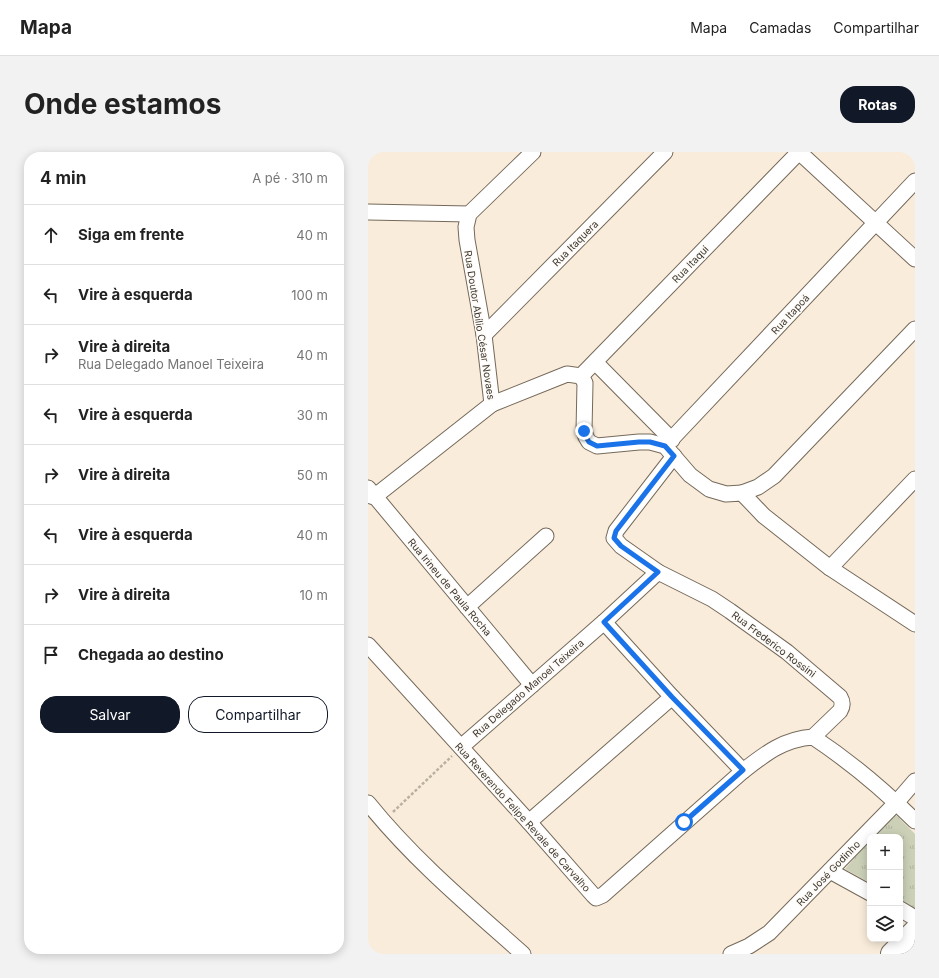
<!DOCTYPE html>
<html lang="pt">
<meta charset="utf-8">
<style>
:root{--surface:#fff;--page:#f2f2f2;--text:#222;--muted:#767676;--line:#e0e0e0;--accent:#111827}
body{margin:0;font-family:Inter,sans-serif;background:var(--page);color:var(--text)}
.controls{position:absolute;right:12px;bottom:12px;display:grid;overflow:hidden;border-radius:8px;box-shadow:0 2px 10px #0003}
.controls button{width:36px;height:36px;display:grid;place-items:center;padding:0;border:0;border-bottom:1px solid var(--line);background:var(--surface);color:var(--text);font:20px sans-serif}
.stop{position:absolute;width:12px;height:12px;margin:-9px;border:3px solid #1a73e8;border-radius:50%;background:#fff}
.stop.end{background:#1a73e8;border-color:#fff;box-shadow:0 1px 4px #0008}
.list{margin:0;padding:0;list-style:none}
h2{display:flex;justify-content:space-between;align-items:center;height:52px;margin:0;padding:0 16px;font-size:17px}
h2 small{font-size:13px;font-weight:400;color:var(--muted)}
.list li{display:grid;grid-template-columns:26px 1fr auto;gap:12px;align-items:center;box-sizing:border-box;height:60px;padding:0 16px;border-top:1px solid var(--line)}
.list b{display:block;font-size:15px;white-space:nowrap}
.list p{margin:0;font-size:13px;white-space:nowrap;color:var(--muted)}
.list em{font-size:13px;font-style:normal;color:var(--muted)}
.actions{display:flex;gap:8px;padding:12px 16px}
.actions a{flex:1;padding:9px 0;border:1px solid var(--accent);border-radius:16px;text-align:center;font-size:14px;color:var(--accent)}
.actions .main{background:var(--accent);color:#fff}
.icon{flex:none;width:22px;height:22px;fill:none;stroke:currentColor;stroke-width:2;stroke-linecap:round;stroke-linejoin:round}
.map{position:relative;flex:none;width:547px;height:802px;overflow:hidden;border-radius:16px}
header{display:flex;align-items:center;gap:24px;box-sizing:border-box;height:56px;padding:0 20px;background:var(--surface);border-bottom:1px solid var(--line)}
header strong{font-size:19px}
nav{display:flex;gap:22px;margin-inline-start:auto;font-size:14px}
.intro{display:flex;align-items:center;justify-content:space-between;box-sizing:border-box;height:96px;padding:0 24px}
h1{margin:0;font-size:28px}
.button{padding:10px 18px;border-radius:16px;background:var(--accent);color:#fff;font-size:14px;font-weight:700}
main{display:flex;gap:24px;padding:0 24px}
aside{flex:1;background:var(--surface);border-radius:16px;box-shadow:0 2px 10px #0003}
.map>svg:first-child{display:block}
.grass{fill:url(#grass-tufts)}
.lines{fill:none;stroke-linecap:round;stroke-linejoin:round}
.street-casing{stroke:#75695a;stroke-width:17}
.secondary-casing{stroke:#75695a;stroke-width:24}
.path{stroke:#bab0a2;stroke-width:2.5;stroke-dasharray:3 2;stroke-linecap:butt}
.street{stroke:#fff;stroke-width:15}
.secondary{stroke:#fff;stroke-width:22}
.route{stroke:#1a73e8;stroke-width:5}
.labels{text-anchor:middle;stroke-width:3;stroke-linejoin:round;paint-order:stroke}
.street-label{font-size:10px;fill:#3d3831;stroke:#fefbf7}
</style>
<header>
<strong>Mapa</strong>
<nav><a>Mapa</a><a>Camadas</a><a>Compartilhar</a></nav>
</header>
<div class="intro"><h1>Onde estamos</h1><a class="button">Rotas</a></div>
<main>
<aside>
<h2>4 min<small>A pé · 310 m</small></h2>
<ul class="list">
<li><svg class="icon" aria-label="ahead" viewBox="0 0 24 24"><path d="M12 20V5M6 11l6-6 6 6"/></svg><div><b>Siga em frente</b></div><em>40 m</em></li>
<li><svg class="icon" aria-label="left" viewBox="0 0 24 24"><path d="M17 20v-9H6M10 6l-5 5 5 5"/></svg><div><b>Vire à esquerda</b></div><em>100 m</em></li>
<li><svg class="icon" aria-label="right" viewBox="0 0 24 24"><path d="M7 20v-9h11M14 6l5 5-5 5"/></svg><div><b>Vire à direita</b><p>Rua Delegado Manoel Teixeira</p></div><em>40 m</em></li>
<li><svg class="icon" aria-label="left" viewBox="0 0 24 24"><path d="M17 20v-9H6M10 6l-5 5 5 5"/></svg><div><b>Vire à esquerda</b></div><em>30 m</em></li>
<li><svg class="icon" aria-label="right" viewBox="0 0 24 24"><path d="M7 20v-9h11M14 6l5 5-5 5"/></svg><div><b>Vire à direita</b></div><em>50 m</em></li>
<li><svg class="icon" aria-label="left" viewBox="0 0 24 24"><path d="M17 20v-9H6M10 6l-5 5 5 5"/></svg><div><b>Vire à esquerda</b></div><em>40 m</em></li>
<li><svg class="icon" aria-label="right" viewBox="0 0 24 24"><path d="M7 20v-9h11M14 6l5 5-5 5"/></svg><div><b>Vire à direita</b></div><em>10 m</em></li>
<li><svg class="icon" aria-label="arrive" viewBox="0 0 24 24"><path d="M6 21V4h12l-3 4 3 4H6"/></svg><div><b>Chegada ao destino</b></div></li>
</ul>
<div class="actions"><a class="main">Salvar</a><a>Compartilhar</a></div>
</aside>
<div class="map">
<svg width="547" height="802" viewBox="0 0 547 802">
<defs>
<pattern id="grass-tufts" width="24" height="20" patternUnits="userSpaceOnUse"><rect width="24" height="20" fill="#cbd0b7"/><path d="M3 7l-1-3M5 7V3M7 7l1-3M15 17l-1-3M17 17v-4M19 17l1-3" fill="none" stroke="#afb39e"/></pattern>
</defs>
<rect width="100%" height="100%" fill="#f9ecda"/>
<g class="grass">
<path d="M526,661L547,682V758L532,749V685H504Z"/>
<path d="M502,688V731L477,717Z"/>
</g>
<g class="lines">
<g class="street-casing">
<g id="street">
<path d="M165,0L101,62L98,75L99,88L116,183L124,252L199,222L213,224L217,231L216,279L218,285L221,290L229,294L271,290H282L297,294L322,323L341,337L358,342L374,341L396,364L462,416L547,472"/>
<path d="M431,0L547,107"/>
<path d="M0,60L101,62"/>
<path d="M116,183L297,0"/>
<path d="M227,210L304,288"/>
<path d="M213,224L431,0"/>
<path d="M297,294L547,29"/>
<path d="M306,304L248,379L246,386L253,394L290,420L344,447L362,459L419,500L472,545C475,550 475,554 472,559L445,585"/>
<path d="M0,336L164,533"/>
<path d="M374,341L390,335L406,324L547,177"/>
<path d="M0,343L6,345L124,252"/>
<path d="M462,416L547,327"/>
<path d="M99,455L178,384"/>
<path d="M236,470L304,545L375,619"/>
<path d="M0,493L161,670L225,743L228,746L235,743L375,619C398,601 416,587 445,585C481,609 516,638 547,669"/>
<path d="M93,595L236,470L290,420"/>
<path d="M0,651C45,707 101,754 155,802"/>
<path d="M161,670L304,545"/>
<path d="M462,719L502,741"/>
<path d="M532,757L547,766"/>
<path d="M363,802L381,794L401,781L528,651L547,629"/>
</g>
</g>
<g class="secondary-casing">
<path id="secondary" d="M524,802L547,779"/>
</g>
<path class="path" d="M25,660L84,604"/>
<use href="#street" class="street"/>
<use href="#secondary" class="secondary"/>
</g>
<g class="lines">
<path class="route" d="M216,279L218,285L221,290L229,294L271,290H282L297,294L306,304L248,379L246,386L253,394L290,420L236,470L304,545L375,618L316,670"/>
</g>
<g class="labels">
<g class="street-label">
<text transform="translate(207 91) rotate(-45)" y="4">Rua Itaquera</text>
<text transform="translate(322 112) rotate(-46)" y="4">Rua Itaqui</text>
<text transform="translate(422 162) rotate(-47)" y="4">Rua Itapoá</text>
<text transform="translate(112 173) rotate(81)" y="4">Rua Doutor Abílio César Novaes</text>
<text transform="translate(82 435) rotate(50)" y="4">Rua Irineu de Paula Rocha</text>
<text transform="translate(406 492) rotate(37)" y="4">Rua Frederico Rossini</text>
<text transform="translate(160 536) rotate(-41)" y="4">Rua Delegado Manoel Teixeira</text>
<text transform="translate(155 665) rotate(48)" y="4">Rua Reverendo Felipe Revale de Carvalho</text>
<text transform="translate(460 721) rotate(-46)" y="4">Rua José Godinho</text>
</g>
</g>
</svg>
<div class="controls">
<button>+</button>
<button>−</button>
<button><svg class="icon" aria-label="layers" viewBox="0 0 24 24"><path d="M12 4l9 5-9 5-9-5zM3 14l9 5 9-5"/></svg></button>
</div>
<div class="stop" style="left:316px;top:670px"></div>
<div class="stop end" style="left:216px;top:279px"></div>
</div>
</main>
